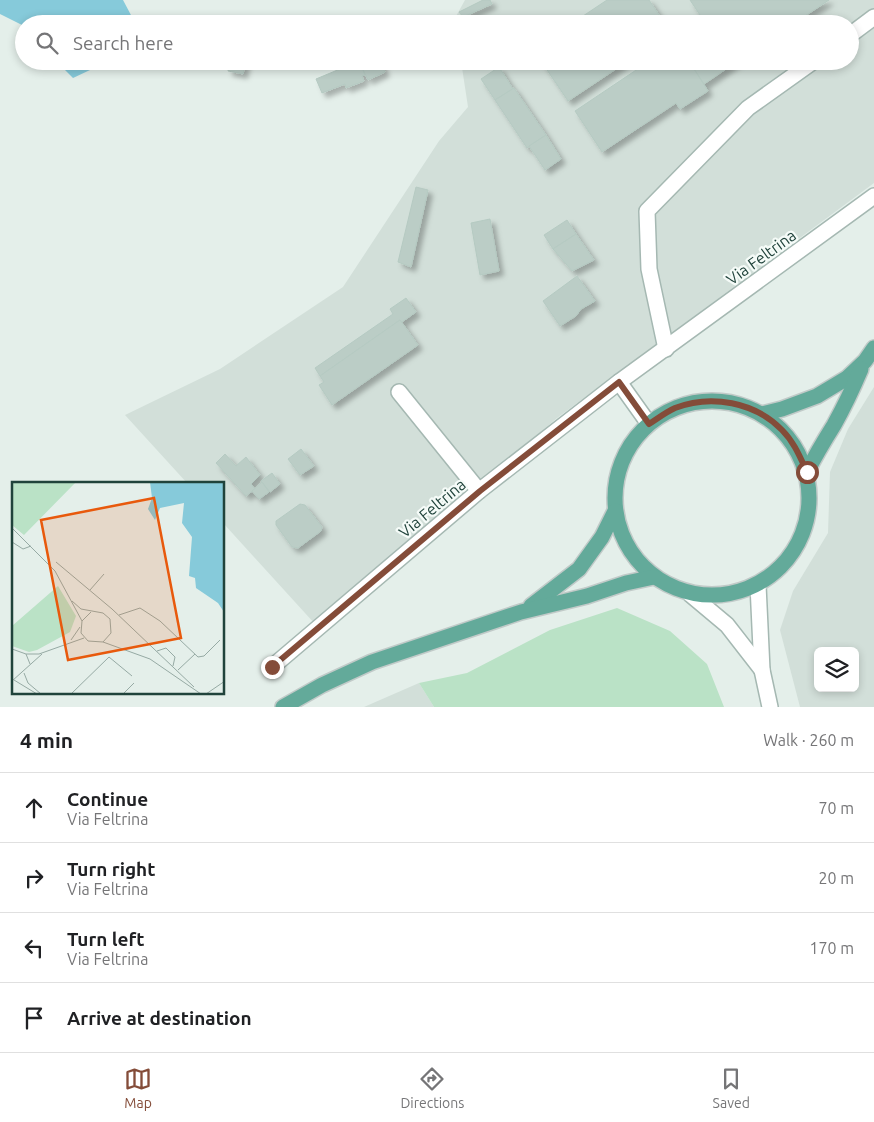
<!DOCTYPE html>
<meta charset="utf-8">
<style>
:root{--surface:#fff;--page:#f6f6f6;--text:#202124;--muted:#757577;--line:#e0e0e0;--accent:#844c39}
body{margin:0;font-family:Ubuntu,sans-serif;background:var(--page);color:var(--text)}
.controls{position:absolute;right:15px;bottom:15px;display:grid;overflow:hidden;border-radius:8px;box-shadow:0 2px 8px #0003}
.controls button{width:45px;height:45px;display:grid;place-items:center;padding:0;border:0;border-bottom:1px solid var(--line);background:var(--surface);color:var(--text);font:25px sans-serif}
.stop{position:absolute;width:15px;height:15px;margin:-11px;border:4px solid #844c39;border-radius:50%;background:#fff}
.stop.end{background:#844c39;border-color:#fff;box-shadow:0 1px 5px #0008}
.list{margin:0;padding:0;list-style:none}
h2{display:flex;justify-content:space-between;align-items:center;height:65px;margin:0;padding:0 20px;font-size:21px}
h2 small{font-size:16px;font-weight:400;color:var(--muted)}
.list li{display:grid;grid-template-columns:32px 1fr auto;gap:15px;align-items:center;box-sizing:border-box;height:70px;padding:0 20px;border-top:1px solid var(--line)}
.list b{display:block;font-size:19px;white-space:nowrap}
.list p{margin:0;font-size:16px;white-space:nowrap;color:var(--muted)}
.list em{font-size:16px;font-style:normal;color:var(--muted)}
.icon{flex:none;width:28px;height:28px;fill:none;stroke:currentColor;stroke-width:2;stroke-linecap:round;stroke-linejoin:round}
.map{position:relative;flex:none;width:874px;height:707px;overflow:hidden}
.search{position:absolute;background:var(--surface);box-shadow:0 2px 8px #0003;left:15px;right:15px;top:15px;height:55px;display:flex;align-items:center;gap:12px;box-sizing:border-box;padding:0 18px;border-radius:28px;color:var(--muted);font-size:19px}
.sheet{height:345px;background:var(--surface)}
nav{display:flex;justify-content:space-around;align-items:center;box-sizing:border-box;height:70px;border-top:1px solid var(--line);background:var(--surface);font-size:14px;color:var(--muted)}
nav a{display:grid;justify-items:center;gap:2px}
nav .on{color:var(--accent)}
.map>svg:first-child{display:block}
.built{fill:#d2dfd9;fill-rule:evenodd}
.green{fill:#bae2c6}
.water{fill:#86cada}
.building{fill:#bbcdc6;stroke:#b5cac2;filter:url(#shadow)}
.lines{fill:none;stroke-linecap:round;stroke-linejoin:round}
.minor-casing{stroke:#a5b8b2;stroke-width:18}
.major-casing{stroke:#c1cac8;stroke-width:18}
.minor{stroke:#fff;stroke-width:15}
.major{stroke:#63aa9a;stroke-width:15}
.route{stroke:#844c39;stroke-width:6}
.labels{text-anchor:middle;stroke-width:4.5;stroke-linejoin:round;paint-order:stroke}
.street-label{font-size:16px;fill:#20433b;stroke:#f5fbf8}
.inset-road{fill:none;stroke:#96aaa4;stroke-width:1}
.view{fill:#e8590c;fill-opacity:0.15;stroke:#e8590c;stroke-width:2.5}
.inset-edge{fill:none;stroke:#20433b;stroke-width:2.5}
</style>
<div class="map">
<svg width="874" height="707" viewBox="0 0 874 707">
<defs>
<filter id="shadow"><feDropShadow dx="4.5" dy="4.5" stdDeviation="2.5" flood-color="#0004"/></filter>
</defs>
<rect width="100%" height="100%" fill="#e4efea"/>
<g class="built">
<path d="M465,0H874V183L557,418L404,550L315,624L224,524V483H187L125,415L220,369L343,287L439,141L468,107L461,61H850V24H456L455,18Z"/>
<path d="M874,387V707H800L780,630L793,591L828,533L830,472L848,429ZM818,651H855V688H818Z"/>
<path d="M419,683L434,707H364Z"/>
</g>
<path class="green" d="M617,608L670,631L707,664L724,707H434L419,683L467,673L550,630Z"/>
<g class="water">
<path d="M0,0H123L132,17L125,24H24V26L0,14Z"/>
<path d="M56,61H100L90,70L73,78Z"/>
</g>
<g class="building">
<path d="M483,0H490L492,4L463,17L459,12Z"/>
<path d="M607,0H649L665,24H571Z"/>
<path d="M690,0H829L793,24H706Z"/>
<path d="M230,61H246L243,74L228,71Z"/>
<path d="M359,61H380L385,72L368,80Z"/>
<path d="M359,61L365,75L362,76L364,81L346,88L345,84L322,93L316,79Z"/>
<path d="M541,61H628L568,101Z"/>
<path d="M632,61H662L652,68L648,62L638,69Z"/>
<path d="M662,61H689L708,91L680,109L676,103L602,152L575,111L648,62L652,68Z"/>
<path d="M689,61H738L704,84Z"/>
<path d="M499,67L513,89L495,100L481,79Z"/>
<path d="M514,88L546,135L527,148L495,100Z"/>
<path d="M546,135L561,159L545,170L529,146Z"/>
<path d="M416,187L428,190L411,267L398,262Z"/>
<path d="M490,219L499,271L480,275L471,223Z"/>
<path d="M567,220L576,234L553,249L544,235Z"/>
<path d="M576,234L594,260L572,271L553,249Z"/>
<path d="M577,276L595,301L581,309L576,316L560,326L543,301Z"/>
<path d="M406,298L416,312L402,322L400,320L320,376L315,368L393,314L390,309Z"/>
<path d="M400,320L418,345L332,405L319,385L324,382L320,376Z"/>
<path d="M301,449L314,466L300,475L288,459Z"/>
<path d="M225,454L236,466L246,457L260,475L251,484L255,489L246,496L216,463Z"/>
<path d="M272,473L280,484L270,492L261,481Z"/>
<path d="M262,482L269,492L259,499L252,491Z"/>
<path d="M300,504L305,505L322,527L321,531L298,548L292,547L276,525V521Z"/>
</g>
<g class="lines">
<g class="minor-casing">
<g id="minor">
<path d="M850,35L874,17"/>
<path d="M666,349L649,269L647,211L748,108L814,61"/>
<path d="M619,382L649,424"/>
<path d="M399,392L479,491"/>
<path d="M758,585L762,670L770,707"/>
<path d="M690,594L727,625L762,670"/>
<path d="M272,667L479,491L619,382L874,196"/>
</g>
</g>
<g class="major-casing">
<g id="major">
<circle cx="712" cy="498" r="97"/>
<path d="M762,414L782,409L817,396L847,378L865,361L874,348"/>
<path d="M807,472C815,456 824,441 834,425C844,407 853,388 861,369"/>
<path d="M531,606L579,569L602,537L615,511"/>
<path d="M283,707L322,685L372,662L521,612L587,596L626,583L654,577"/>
</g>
</g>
<use href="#minor" class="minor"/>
<use href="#major" class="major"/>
</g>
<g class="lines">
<path class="route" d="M272,667L480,491L619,382L649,424C657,419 666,412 675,408C711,394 755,402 782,430C794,442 800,457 807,472"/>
</g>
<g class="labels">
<g class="street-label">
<text transform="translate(761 257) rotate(-36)" y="6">Via Feltrina</text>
<text transform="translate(432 508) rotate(-40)" y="6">Via Feltrina</text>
</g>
</g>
<g transform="translate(12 482)">
<rect width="212" height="212" fill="#e4efea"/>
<path d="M0,0H64L12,53L0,43ZM46,104L64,134L58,150L25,168L17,170L0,164V144Z" fill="#bae2c6"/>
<path d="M138,0H212V130L206,121L184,106L183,96L177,94L180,55L170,41L172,21L148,26L143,38L136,27L140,16Z" fill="#86cada"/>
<path class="inset-road" d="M0,46L43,89L70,139M0,60L11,67L19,64M44,80L100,127L182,205M78,108L92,92M60,119L69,127L91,131L98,137L99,151L91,160L76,159L69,151L70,139L79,130M107,133L128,126L148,139L186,175L192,174L208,158M59,158L68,145M91,160L138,177L189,212M0,167L14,172L18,182M145,169L154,166L163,175L161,184M14,172H27L72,156M166,188L183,172M12,191L16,201L29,212M2,198L25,212M0,199L30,172M59,212L97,175L120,194M111,212L122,201M194,212L213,199"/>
<path class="view" d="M142,16L169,156L56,178L29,38Z"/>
<rect width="212" height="212" class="inset-edge"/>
</g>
</svg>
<div class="controls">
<button><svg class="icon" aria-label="layers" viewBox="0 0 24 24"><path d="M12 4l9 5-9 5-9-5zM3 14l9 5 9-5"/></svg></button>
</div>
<div class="stop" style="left:807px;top:472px"></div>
<div class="stop end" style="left:272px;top:667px"></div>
<div class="search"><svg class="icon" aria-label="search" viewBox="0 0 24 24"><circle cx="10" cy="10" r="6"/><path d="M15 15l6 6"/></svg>Search here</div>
</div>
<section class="sheet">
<h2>4 min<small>Walk · 260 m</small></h2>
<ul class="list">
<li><svg class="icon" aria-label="ahead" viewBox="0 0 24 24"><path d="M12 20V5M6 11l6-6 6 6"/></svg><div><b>Continue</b><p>Via Feltrina</p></div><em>70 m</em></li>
<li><svg class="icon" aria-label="right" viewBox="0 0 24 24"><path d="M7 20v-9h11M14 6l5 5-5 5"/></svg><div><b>Turn right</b><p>Via Feltrina</p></div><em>20 m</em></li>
<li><svg class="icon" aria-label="left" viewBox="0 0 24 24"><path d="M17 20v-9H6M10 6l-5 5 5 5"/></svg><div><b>Turn left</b><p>Via Feltrina</p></div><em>170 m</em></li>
<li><svg class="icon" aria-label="arrive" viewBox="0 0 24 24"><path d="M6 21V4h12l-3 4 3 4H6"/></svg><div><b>Arrive at destination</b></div></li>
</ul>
</section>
<nav>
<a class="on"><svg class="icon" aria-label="map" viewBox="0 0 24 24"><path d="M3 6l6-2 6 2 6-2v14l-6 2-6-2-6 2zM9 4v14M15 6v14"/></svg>Map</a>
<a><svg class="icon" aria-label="directions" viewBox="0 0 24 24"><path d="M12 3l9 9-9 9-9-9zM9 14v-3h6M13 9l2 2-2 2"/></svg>Directions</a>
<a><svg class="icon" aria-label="saved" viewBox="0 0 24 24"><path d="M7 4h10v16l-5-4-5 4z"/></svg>Saved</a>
</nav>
